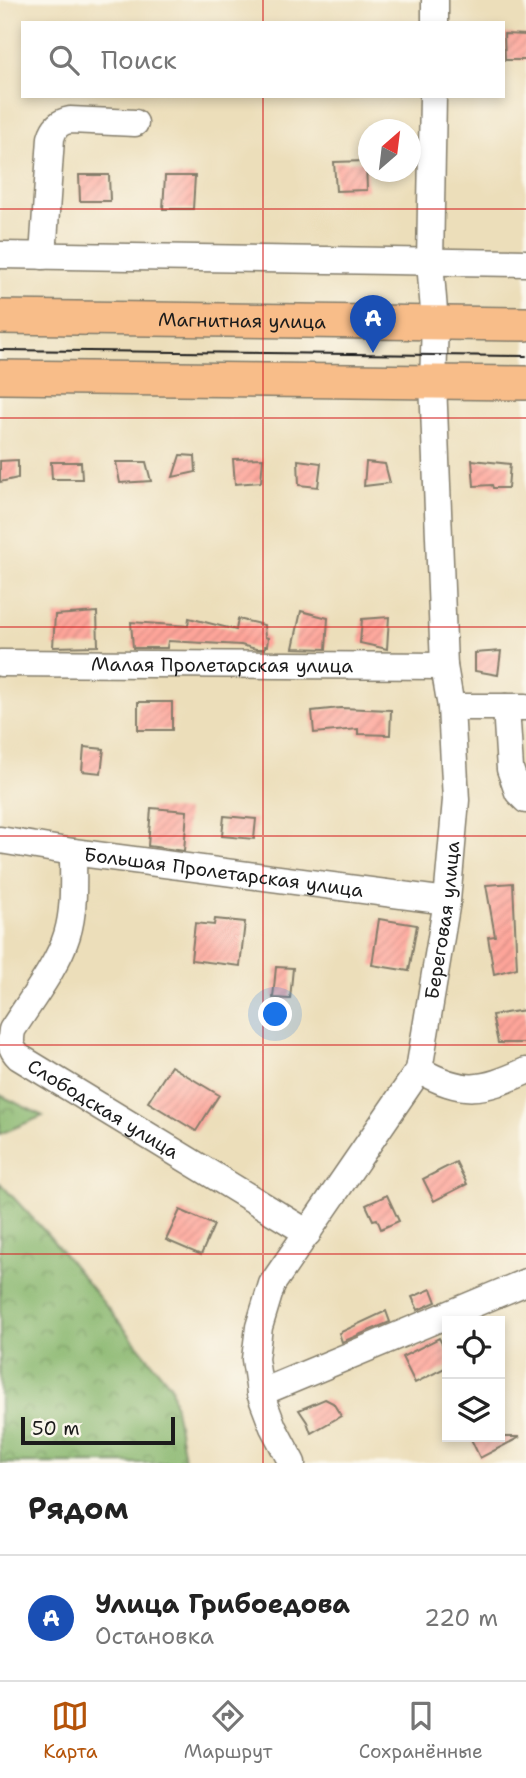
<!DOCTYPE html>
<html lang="ru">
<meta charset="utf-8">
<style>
:root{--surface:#fff;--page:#f6f6f6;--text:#222;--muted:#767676;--line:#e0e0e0;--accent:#b45309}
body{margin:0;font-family:"Shantell Sans",sans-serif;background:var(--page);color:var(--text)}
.controls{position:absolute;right:21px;bottom:21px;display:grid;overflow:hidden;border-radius:0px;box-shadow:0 4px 10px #0003}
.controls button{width:63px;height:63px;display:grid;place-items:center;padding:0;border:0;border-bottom:2px solid var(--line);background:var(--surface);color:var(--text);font:35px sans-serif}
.compass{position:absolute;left:358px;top:119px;width:63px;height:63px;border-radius:50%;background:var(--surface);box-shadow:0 4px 10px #0003;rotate:28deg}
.scale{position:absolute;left:21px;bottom:18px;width:154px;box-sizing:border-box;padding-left:7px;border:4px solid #1c1c1c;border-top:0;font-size:19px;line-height:24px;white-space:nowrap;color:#1c1c1c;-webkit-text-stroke:5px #fbf7ec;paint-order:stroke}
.you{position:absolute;left:276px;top:1015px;width:24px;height:24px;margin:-18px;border:5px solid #fff;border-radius:50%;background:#1a73e8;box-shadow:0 0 0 10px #1a73e833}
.badge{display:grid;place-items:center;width:46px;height:46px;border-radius:50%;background:var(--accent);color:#fff;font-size:23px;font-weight:700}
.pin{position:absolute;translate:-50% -58px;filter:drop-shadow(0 2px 4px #0008)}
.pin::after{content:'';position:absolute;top:37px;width:24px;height:21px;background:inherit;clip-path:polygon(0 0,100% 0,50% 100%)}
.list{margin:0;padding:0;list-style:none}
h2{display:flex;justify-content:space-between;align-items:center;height:91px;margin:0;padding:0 28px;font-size:30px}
h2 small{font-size:23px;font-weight:400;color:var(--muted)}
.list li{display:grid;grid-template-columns:46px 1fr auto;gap:21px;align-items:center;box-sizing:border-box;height:126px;padding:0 28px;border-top:2px solid var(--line)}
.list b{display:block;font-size:26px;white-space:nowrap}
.list p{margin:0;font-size:23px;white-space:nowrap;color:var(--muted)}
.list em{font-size:23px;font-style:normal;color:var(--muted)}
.icon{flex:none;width:38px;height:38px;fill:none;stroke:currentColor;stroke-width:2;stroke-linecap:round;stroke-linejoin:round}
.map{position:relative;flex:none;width:526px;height:1463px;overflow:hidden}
.search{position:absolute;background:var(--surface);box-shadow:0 4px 10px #0003;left:21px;right:21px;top:21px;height:77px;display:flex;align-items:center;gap:18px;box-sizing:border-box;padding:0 24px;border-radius:0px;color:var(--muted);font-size:26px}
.sheet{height:217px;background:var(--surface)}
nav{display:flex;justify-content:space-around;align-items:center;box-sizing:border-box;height:98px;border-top:2px solid var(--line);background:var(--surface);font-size:19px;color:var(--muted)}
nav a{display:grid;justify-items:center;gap:4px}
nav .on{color:var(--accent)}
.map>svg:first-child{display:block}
.forest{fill:url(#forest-crowns);stroke:#536a46;stroke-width:2}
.building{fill:url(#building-hatch)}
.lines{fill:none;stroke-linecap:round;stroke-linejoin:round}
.minor-casing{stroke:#847d6b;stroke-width:29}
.major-casing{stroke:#847d6b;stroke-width:36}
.minor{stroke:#fff;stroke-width:26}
.major{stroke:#f8bd89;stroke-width:33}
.tram{stroke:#1c1c1c;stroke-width:2}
.grid{fill:none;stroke:#d62828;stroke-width:2;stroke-opacity:0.55}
.labels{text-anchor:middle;stroke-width:5;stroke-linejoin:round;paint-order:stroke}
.street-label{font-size:19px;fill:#1c1c1c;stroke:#fbf7ec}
</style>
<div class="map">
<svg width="526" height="1463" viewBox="0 0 526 1463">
<defs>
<pattern id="forest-crowns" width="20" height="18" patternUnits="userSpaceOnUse" patternTransform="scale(1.75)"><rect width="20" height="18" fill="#8ab86f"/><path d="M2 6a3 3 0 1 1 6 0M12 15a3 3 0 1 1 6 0" fill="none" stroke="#70955a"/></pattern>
<pattern id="building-hatch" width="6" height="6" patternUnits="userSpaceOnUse" patternTransform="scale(1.75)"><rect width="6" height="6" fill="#fea59a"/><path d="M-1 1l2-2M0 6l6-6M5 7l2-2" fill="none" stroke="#d98d84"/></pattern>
</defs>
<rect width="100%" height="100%" fill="#fbf7ec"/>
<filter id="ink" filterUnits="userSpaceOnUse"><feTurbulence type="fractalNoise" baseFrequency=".0143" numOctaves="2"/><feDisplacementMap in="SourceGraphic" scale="14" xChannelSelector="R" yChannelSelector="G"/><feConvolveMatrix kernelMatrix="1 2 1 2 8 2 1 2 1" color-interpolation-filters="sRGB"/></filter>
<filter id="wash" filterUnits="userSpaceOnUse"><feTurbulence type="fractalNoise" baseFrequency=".00686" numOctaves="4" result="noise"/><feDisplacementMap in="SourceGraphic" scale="28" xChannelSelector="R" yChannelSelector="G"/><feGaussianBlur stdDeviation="1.57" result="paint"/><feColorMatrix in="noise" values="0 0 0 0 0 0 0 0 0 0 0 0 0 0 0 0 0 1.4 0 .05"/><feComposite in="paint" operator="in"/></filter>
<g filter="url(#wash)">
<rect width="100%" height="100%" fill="#ecdeba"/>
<g class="forest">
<path d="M0,1095L43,1116L0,1134Z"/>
<path d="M0,1183L50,1237L171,1386L185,1463H0Z"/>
</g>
<g id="blocks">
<g class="building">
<path d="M504,34L526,35V60H505Z"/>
<path d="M366,161L367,190L336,191L334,162Z"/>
<path d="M79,175H109L110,201H80Z"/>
<path d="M165,176H195L193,209H163Z"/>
<path d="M180,455L195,456L196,472L173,477Z"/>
<path d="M263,458L261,482L235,484L233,459Z"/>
<path d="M18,460V478L0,482V461Z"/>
<path d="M298,460L321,463L318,487L299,485Z"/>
<path d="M472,460L510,464L508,488H493L492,485L474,486Z"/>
<path d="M51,462H81L82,479H52Z"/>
<path d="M116,462H146L151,481L120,483Z"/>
<path d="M366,462L385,464L390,483L364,486Z"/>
<path d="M301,611L328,618L326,649L293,648Z"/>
<path d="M97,612L98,646L53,647L55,615Z"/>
<path d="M389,617L387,649L360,643L362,619Z"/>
<path d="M189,618L236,630L238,619L264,625L265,637L268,638L267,646H265V649H256L241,645L168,641L167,648H133L131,622L188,626Z"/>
<path d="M501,651L498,675L475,671V653Z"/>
<rect x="138" y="702" width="34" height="28"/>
<path d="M340,708L391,710L390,735L358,734V729L314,733L312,711Z"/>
<path d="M84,747L104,749L101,773L82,771Z"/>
<path d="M151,808L187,811L184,851L148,846Z"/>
<path d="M224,816L256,819L254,839L222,836Z"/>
<path d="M513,883L517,968L494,974L488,937L495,936L486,885Z"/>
<path d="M215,919L245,922L240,966L191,960L195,923L214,925Z"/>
<path d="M379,919L417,925L409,971L372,965Z"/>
<path d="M276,967L293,968L290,999L273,998Z"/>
<path d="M526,1010V1043H498L492,1015Z"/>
<path d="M171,1066L219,1095L196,1131L148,1102Z"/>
<path d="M456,1162L467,1184L434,1201L423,1179Z"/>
<path d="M387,1195L399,1221L381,1229L377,1219L373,1220L366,1205Z"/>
<path d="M180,1210L214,1225L201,1255L166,1240Z"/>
<path d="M431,1289L436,1302L418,1310L412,1297Z"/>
<path d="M386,1311L390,1322L342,1342L339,1333Z"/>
<path d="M439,1338L447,1353V1367L415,1383L402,1357Z"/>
<path d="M325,1399L333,1403L341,1416L311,1433L307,1422L299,1410Z"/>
<path d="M470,1437H520L480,1458Z"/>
</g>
</g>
</g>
<g filter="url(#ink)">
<use href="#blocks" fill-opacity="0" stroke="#847d6b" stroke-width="2"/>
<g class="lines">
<g class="minor-casing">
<g id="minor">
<path d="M435,23V0"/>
<path d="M0,255L526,263"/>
<path d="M43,256L51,138C54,127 59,122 70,120L135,123"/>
<path id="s1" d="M0,663L444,666"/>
<path d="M451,707H526"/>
<path d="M506,707L510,769L518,792L526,800"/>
<path id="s2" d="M0,840L73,852L447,901"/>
<path id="s3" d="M73,852C73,879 75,909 67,935C58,965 29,1003 12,1030C10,1042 10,1048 19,1057L308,1233"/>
<path d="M419,1070C464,1095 481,1091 526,1071"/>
<path d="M260,1393L526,1282"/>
<path id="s4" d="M292,1463L273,1427L260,1393L255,1359L259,1327L272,1284L419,1070L447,901L456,800L451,707L444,666L433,382L435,323L430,262L433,96"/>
</g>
</g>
<g class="major-casing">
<g id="major">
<path id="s5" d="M0,317L526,324"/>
<path d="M0,377L526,383"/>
</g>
</g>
<use href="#minor" class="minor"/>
<use href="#major" class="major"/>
<path class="tram" d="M0,350L526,356"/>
</g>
</g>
<path class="grid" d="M263,0V23M263,96V1463M0,209H526M0,418H526M0,627H526M0,836H526M0,1045H526M0,1254H526"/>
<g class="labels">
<g class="street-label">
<text dy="7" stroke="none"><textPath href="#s5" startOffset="242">Магнитная улица</textPath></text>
<text dy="7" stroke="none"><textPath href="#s1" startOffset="222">Малая Пролетарская улица</textPath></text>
<text dy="7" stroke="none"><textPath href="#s2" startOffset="226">Большая Пролетарская улица</textPath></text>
<text dy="7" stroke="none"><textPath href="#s4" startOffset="600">Береговая улица</textPath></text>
<text dy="7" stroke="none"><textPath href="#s3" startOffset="322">Слободская улица</textPath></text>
</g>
</g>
</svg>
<div class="controls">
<button><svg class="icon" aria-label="locate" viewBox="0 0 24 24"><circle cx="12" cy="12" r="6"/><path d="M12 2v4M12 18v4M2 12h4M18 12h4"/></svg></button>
<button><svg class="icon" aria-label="layers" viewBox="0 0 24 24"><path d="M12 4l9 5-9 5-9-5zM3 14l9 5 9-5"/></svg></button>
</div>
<svg class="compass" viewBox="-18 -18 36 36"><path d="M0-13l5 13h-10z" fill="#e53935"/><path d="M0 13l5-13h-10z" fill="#767676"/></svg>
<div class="scale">50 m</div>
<div class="you"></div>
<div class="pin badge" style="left:373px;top:353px;background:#1a4fb4">A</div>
<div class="search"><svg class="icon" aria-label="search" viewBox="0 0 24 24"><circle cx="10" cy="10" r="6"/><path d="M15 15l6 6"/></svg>Поиск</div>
</div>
<section class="sheet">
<h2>Рядом<small></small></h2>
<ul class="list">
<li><span class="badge" style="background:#1a4fb4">A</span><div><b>Улица Грибоедова</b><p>Остановка</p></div><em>220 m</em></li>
</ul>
</section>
<nav>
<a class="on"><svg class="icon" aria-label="map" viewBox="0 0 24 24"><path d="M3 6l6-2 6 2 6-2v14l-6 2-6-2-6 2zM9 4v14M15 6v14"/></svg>Карта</a>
<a><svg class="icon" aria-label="directions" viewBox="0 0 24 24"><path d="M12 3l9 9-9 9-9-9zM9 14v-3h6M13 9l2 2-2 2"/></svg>Маршрут</a>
<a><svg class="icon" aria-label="saved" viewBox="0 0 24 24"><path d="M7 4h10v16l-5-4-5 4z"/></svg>Сохранённые</a>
</nav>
